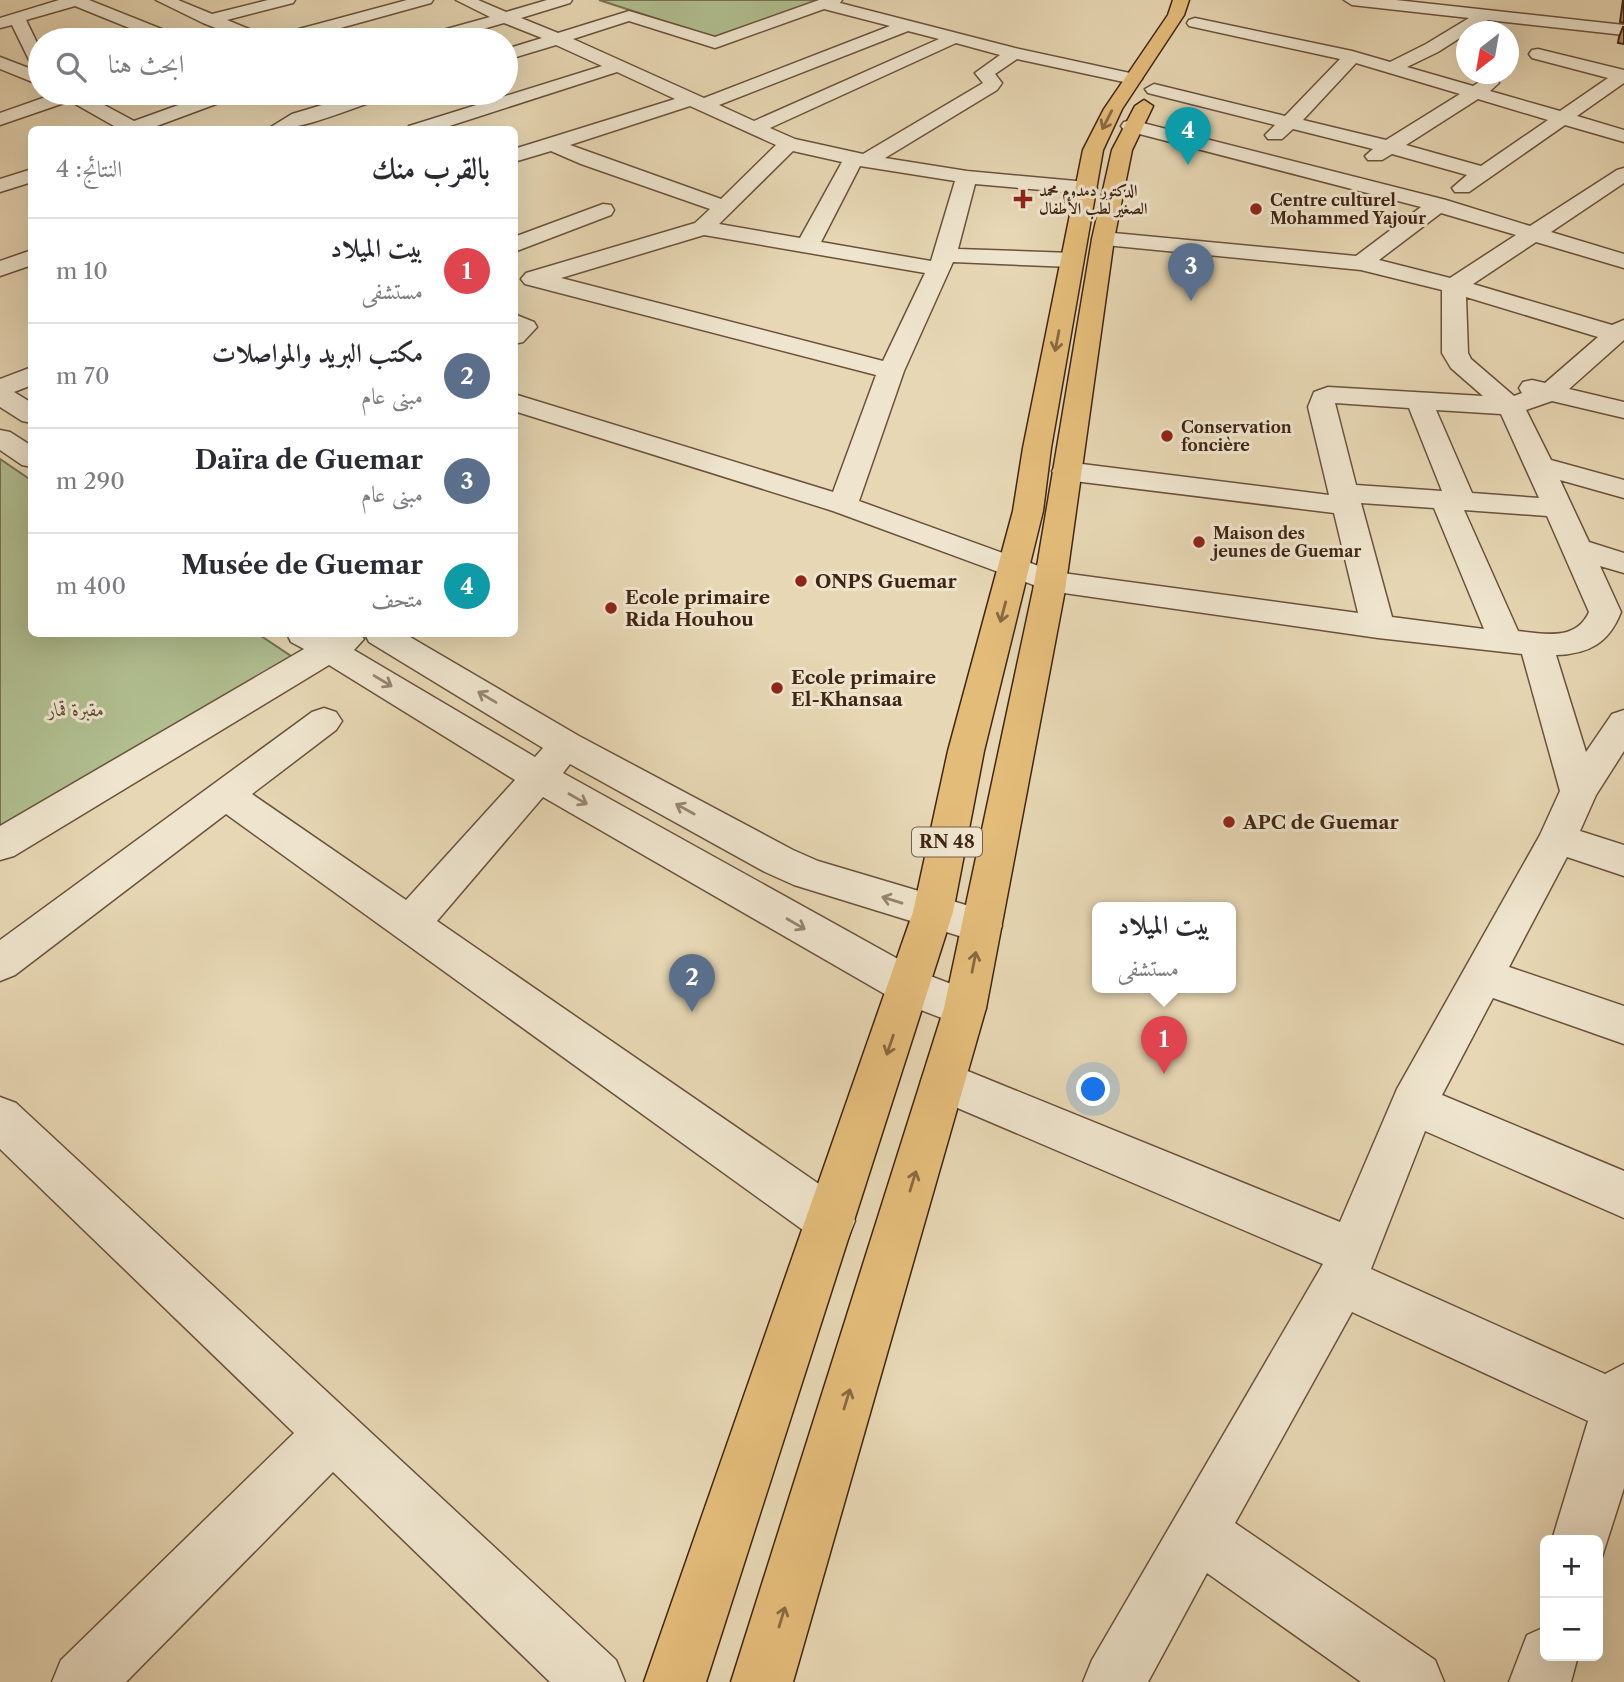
<!DOCTYPE html>
<html lang="ar">
<meta charset="utf-8">
<style>
:root{--surface:#fff;--page:#f7f7f7;--text:#2b2b33;--muted:#7c7c81;--line:#e1e1e2;--accent:#1a73e8}
body{margin:0;font-family:"Libre Caslon Text",Amiri,serif;background:var(--page);color:var(--text);direction:rtl}
.controls{position:absolute;right:21px;bottom:21px;display:grid;overflow:hidden;border-radius:10px;box-shadow:0 7px 28px #0002}
.controls button{width:63px;height:63px;display:grid;place-items:center;padding:0;border:0;border-bottom:2px solid var(--line);background:var(--surface);color:var(--text);font:35px sans-serif}
.compass{position:absolute;left:1456px;top:21px;width:63px;height:63px;border-radius:50%;background:var(--surface);box-shadow:0 7px 28px #0002;rotate:211deg}
.you{position:absolute;left:1094px;top:1090px;width:24px;height:24px;margin:-18px;border:5px solid #fff;border-radius:50%;background:#1a73e8;box-shadow:0 0 0 10px #1a73e833}
.badge{display:grid;place-items:center;width:46px;height:46px;border-radius:50%;background:var(--accent);color:#fff;font-size:23px;font-weight:700}
.pin{position:absolute;translate:-50% -58px;filter:drop-shadow(0 2px 4px #0008)}
.pin::after{content:'';position:absolute;top:37px;width:24px;height:21px;background:inherit;clip-path:polygon(0 0,100% 0,50% 100%)}
.popup{position:absolute;left:1092px;top:902px;width:144px;height:91px;box-sizing:border-box;display:grid;place-content:center;border-radius:10px;background:var(--surface);filter:drop-shadow(0 2px 5px #0005);font-size:23px;white-space:nowrap;color:var(--muted)}
.popup b{font-size:26px;color:var(--text)}
.popup::after{content:'';position:absolute;left:50%;top:100%;margin-left:-14px;border:14px solid transparent;border-top-color:var(--surface)}
.list{margin:0;padding:0;list-style:none}
h2{display:flex;justify-content:space-between;align-items:center;height:91px;margin:0;padding:0 28px;font-size:30px}
h2 small{font-size:23px;font-weight:400;color:var(--muted)}
.list li{display:grid;grid-template-columns:46px 1fr auto;gap:21px;align-items:center;box-sizing:border-box;height:105px;padding:0 28px;border-top:2px solid var(--line)}
.list b{display:block;font-size:26px;white-space:nowrap}
.list p{margin:0;font-size:23px;white-space:nowrap;color:var(--muted)}
.list em{font-size:23px;font-style:normal;color:var(--muted)}
.icon{flex:none;width:38px;height:38px;fill:none;stroke:currentColor;stroke-width:2;stroke-linecap:round;stroke-linejoin:round}
.map{position:relative;flex:none;width:1624px;height:1682px;overflow:hidden;direction:ltr}
.search{position:absolute;background:var(--surface);box-shadow:0 7px 28px #0002;left:28px;top:28px;width:490px;height:77px;display:flex;align-items:center;gap:18px;box-sizing:border-box;padding:0 24px;border-radius:38px;color:var(--muted);font-size:26px}
.panel{position:absolute;background:var(--surface);box-shadow:0 7px 28px #0002;left:28px;top:126px;width:490px;height:511px;border-radius:10px;direction:rtl}
.map>svg:first-child{display:block}
.green{fill:#b1bf91;stroke:#787252;stroke-width:2}
.lines{fill:none;stroke-linecap:round;stroke-linejoin:round}
.minor-casing{stroke:#6a523c;stroke-width:3}
.highway-casing{stroke:#402514;stroke-width:3}
.minor{fill:#efe5ce;fill-rule:evenodd}
.highway{fill:#e4bc7a;fill-rule:evenodd}
.wall{fill:#b58a69;stroke:#402514;stroke-width:2}
.oneway{stroke:#8a6942}
.oneway2{stroke:#988571}
.poi-dot{fill:#8f2418;stroke:#efe5ce;stroke-width:2.5}
.labels{text-anchor:middle;stroke-width:6;stroke-linejoin:round;paint-order:stroke}
.far-poi-label{font-size:16px;font-weight:bold;fill:#402514;stroke:#efe5ce;text-anchor:start}
.shield{fill:#efe5ce;stroke:#745f4c;stroke-width:2}
.shield-label{font-size:18px;font-weight:bold;fill:#402514}
.poi-label{font-size:19px;font-weight:bold;fill:#402514;stroke:#efe5ce;text-anchor:start}
.park-label{font-size:19px;font-style:italic;fill:#5c4c33;stroke:#efe5ce}
</style>
<div class="map">
<svg width="1624" height="1682" viewBox="0 0 1624 1682">
<rect width="100%" height="100%" fill="#e7d7b4"/>
<filter id="stains"><feTurbulence type="fractalNoise" baseFrequency=".00286" numOctaves="4"/><feColorMatrix values="0 0 0 0 .2 0 0 0 0 .09 0 0 0 0 .02 0 0 0 .5 -.17"/></filter>
<radialGradient id="worn" r=".72"><stop offset=".6" stop-color="#630" stop-opacity="0"/><stop offset="1" stop-color="#630" stop-opacity=".3"/></radialGradient>
<g class="green">
<path d="M599,0H822L716,38Z"/>
<path d="M0,459L31,480L32,634H258L300,662L0,842Z"/>
</g>
<g class="lines">
<g class="minor-casing">
<g id="minor">
<path d="M59,0H89L179,36L181,40H159L75,6L26,20L40,49V72L35,71L40,73V85L0,69V57L34,70L12,25L0,28V18Z"/>
<path d="M156,0H178L212,14L268,0H295L293,3L227,20L266,36L268,40H246L203,23Z"/>
<path d="M407,0H433L431,3L297,40H271L273,36Z"/>
<path d="M456,0H478L506,12L547,0H572L570,3L521,18L558,33L629,11L715,37L819,0H842L840,3L1015,48L1139,75L1142,79L1133,84L1017,59L995,74L1002,83L997,90L885,158L967,171L1087,182L1094,184L1097,188L1094,192L1087,194L975,184L958,249L1072,253L1080,255L1083,260L1080,265L1072,267L953,262L904,371L859,501L1055,572L1358,613L1334,513L1066,480L1056,477L1052,471L1056,465L1066,462L1329,495L1308,407L1314,392L1328,387L1483,396L1451,368L1442,353V290L1361,270L1095,244L1092,239L1095,234L1103,232L1356,256L1421,207L1124,130L1121,126L1124,122L1131,120L1446,200L1530,226L1617,170L1624,168V183L1551,232L1624,254V268L1536,242L1473,284L1612,325L1624,320V340L1569,389L1624,402V418L1552,401L1526,410L1551,460L1624,480V498L1560,480L1589,542L1624,553V573L1600,566L1621,612C1609,643 1589,654 1556,655L1586,752L1612,714L1624,710V751L1596,795L1580,831L1624,845V876L1567,857L1509,967L1624,1006V1044L1493,998L1442,1095L1624,1171V1218L1425,1131L1371,1269L1605,1374L1624,1364V1488L1601,1560L1598,1562V1540H1552L1588,1421L1352,1312L1235,1523L1435,1660L1444,1682H1361L1207,1573L1148,1682H1083L1092,1660L1323,1264L927,1095L921,1081L927,1067L943,1061L1340,1222L1397,1089L1540,835L1560,791L1522,654L1378,638L1050,591L833,511L514,411V394L833,492L876,375L525,284L521,279L526,273L695,223L710,209L581,164L551,151L514,162V149L675,99L617,72L437,130H407L409,126L602,66L556,45L506,60V49L542,38L504,23L444,40H419L421,36L490,17ZM824,9L890,26L704,98L573,39L629,21L715,48ZM908,31L939,39L754,121L719,105ZM956,43L1000,55L975,73L983,83L863,154L795,139L770,128ZM690,106L776,145L721,199L570,145ZM793,151L842,162L800,238L719,224ZM860,166L955,181L931,261L821,242ZM1441,213L1516,235L1450,278L1379,260ZM704,235L925,273L883,361L561,278ZM1466,297L1598,337L1545,383L1532,380L1523,382L1519,388L1522,393L1514,396L1471,359L1468,353ZM1335,403L1409,408L1442,491L1356,485ZM1436,410L1501,414L1539,498L1472,493ZM1361,503L1434,508L1484,629L1392,617ZM1464,510L1547,516L1589,612C1576,641 1545,634 1518,631Z"/>
<path d="M1344,0H1396L1624,25V35L1488,20L1438,52L1407,67L1473,86L1484,79H1496L1499,83L1490,91L1560,111L1608,78L1532,58L1529,54L1532,50L1538,49L1624,70V83L1577,116L1624,130V142L1565,125L1469,192H1455L1452,188L1467,175L1392,154L1382,160H1368L1365,156L1373,149L1293,129L1282,139H1268L1265,135L1275,125L1148,93L1145,89L1154,84L1285,116L1340,59L1189,26L1187,23L1189,20L1195,18L1352,51L1390,62L1426,44L1469,18L1352,5ZM1356,63L1460,94L1386,140L1303,120ZM1478,99L1548,120L1481,166L1406,145Z"/>
<path d="M57,93H82L134,121L212,93H238L235,97L146,130H121L70,101L0,125V113Z"/>
<path d="M362,93H389L386,97C349,109 304,130 266,130L292,114Z"/>
<path d="M32,169V182L0,192V179Z"/>
<path d="M603,204L611,205L614,210L611,215L514,252V237Z"/>
<path d="M32,250V265L0,276V261Z"/>
<path d="M514,314L534,322L537,327L523,342L514,344Z"/>
<path d="M32,367V385L14,392L32,403V423L22,421L0,407V379Z"/>
<path d="M0,430L10,432L32,446V467L22,465L0,450Z"/>
<path d="M287,634H360L364,639L354,650L535,757L543,748L369,642L365,634H405L579,736L793,850L818,861L996,914L1002,926L996,938L982,943L794,885L765,872L570,764L563,773L925,974L980,995L986,1008L980,1021L965,1027L895,1000L543,797L437,921L848,1204L855,1221L848,1238L831,1245L814,1238L226,814L15,975L0,981V940L312,712L324,708L336,712L342,721L336,730L252,794L406,900L515,780L329,665L14,856L0,860V826L304,649L291,642Z"/>
<path d="M0,1097L16,1103L616,1660L625,1682H550L333,1472L126,1682H52L61,1660L294,1433L0,1149Z"/>
<path d="M1545,1627V1656H1578L1571,1682H1509L1527,1635Z"/>
</g>
</g>
<g class="highway-casing">
<g id="highway">
<path d="M1173,0H1189L1184,15L1122,109L1103,150L1051,448L1043,511L984,751L953,912L706,1682H644L913,912L948,751L1013,511L1023,448L1083,150L1104,109L1168,15Z"/>
<path d="M1144,100L1153,106L1132,150L1114,239L1065,590L986,1008L793,1682H731L944,1008L1033,590L1092,239L1112,150L1135,106Z"/>
</g>
</g>
<use href="#minor" class="minor"/>
<use href="#highway" class="highway"/>
</g>
<g class="wall">
<path d="M1623,0H1624V23L1620,22Z"/>
<path d="M1623,27H1624V44L1618,43L1619,37Z"/>
</g>
<defs><path id="oneway-shaft" d="M-6 0H5M1.5-3L5.5 0L1.5 3" fill="none" stroke-width="1.6" stroke-linecap="round" stroke-linejoin="round" transform="scale(1.75)"/></defs>
<g class="oneway">
<use href="#oneway-shaft" transform="translate(1107 120) rotate(117)"/>
<use href="#oneway-shaft" transform="translate(1057 341) rotate(101)"/>
<use href="#oneway-shaft" transform="translate(1003 612) rotate(105)"/>
<use href="#oneway-shaft" transform="translate(974 962) rotate(-79)"/>
<use href="#oneway-shaft" transform="translate(890 1045) rotate(109)"/>
<use href="#oneway-shaft" transform="translate(913 1181) rotate(-73)"/>
<use href="#oneway-shaft" transform="translate(847 1399) rotate(-73)"/>
<use href="#oneway-shaft" transform="translate(782 1617) rotate(-73)"/>
</g>
<g class="oneway2">
<use href="#oneway-shaft" transform="translate(383 681) rotate(31)"/>
<use href="#oneway-shaft" transform="translate(487 697) rotate(-149)"/>
<use href="#oneway-shaft" transform="translate(578 799) rotate(30)"/>
<use href="#oneway-shaft" transform="translate(685 809) rotate(-151)"/>
<use href="#oneway-shaft" transform="translate(892 900) rotate(-163)"/>
<use href="#oneway-shaft" transform="translate(796 924) rotate(30)"/>
</g>
<g class="poi-dot">
<path d="M1019.5 188.5h7v7h7v7h-7v7h-7v-7h-7v-7h7z"/>
<circle cx="1256" cy="209" r="7"/>
<circle cx="1167" cy="436" r="7"/>
<circle cx="1199" cy="542" r="7"/>
<circle cx="801" cy="581" r="7"/>
<circle cx="611" cy="608" r="7"/>
<circle cx="777" cy="688" r="7"/>
<circle cx="1229" cy="822" r="7"/>
</g>
<g class="labels">
<g class="far-poi-label">
<text x="1039" y="196">الدكتور دمدوم محمد<tspan x="1039" dy="18">الصغير لطب الأطفال</tspan></text>
<text x="1270" y="206">Centre culturel<tspan x="1270" dy="18">Mohammed Yajour</tspan></text>
<text x="1181" y="433">Conservation<tspan x="1181" dy="18">foncière</tspan></text>
<text x="1213" y="539">Maison des<tspan x="1213" dy="18">jeunes de Guemar</tspan></text>
</g>
<rect class="shield" x="912" y="827.5" width="70" height="29" rx="5"/>
<g class="shield-label">
<text x="947" y="848">RN 48</text>
</g>
<g class="poi-label">
<text x="815" y="588">ONPS Guemar</text>
<text x="625" y="604">Ecole primaire<tspan x="625" dy="22">Rida Houhou</tspan></text>
<text x="791" y="684">Ecole primaire<tspan x="791" dy="22">El-Khansaa</tspan></text>
<text x="1243" y="829">APC de Guemar</text>
</g>
<g class="park-label">
<text x="76" y="716">مقبرة قمار</text>
</g>
</g>
<rect width="100%" height="100%" filter="url(#stains)"/>
<rect width="100%" height="100%" fill="url(#worn)"/>
</svg>
<div class="controls">
<button>+</button>
<button>−</button>
</div>
<svg class="compass" viewBox="-18 -18 36 36"><path d="M0-13l5 13h-10z" fill="#e53935"/><path d="M0 13l5-13h-10z" fill="#7c7c81"/></svg>
<div class="you"></div>
<div class="pin badge" style="left:1164px;top:1074px;background:#e0444e">1</div>
<div class="popup"><b>بيت الميلاد</b>مستشفى</div>
<div class="pin badge" style="left:692px;top:1012px;background:#5c6f8a">2</div>
<div class="pin badge" style="left:1191px;top:301px;background:#5c6f8a">3</div>
<div class="pin badge" style="left:1188px;top:165px;background:#0f9aa8">4</div>
<div class="search"><svg class="icon" aria-label="search" viewBox="0 0 24 24"><circle cx="10" cy="10" r="6"/><path d="M15 15l6 6"/></svg>ابحث هنا</div>
<section class="panel">
<h2>بالقرب منك<small>النتائج: 4</small></h2>
<ul class="list">
<li><span class="badge" style="background:#e0444e">1</span><div><b>بيت الميلاد</b><p>مستشفى</p></div><em>10 m</em></li>
<li><span class="badge" style="background:#5c6f8a">2</span><div><b>مكتب البريد والمواصلات</b><p>مبنى عام</p></div><em>70 m</em></li>
<li><span class="badge" style="background:#5c6f8a">3</span><div><b>Daïra de Guemar</b><p>مبنى عام</p></div><em>290 m</em></li>
<li><span class="badge" style="background:#0f9aa8">4</span><div><b>Musée de Guemar</b><p>متحف</p></div><em>400 m</em></li>
</ul>
</section>
</div>
